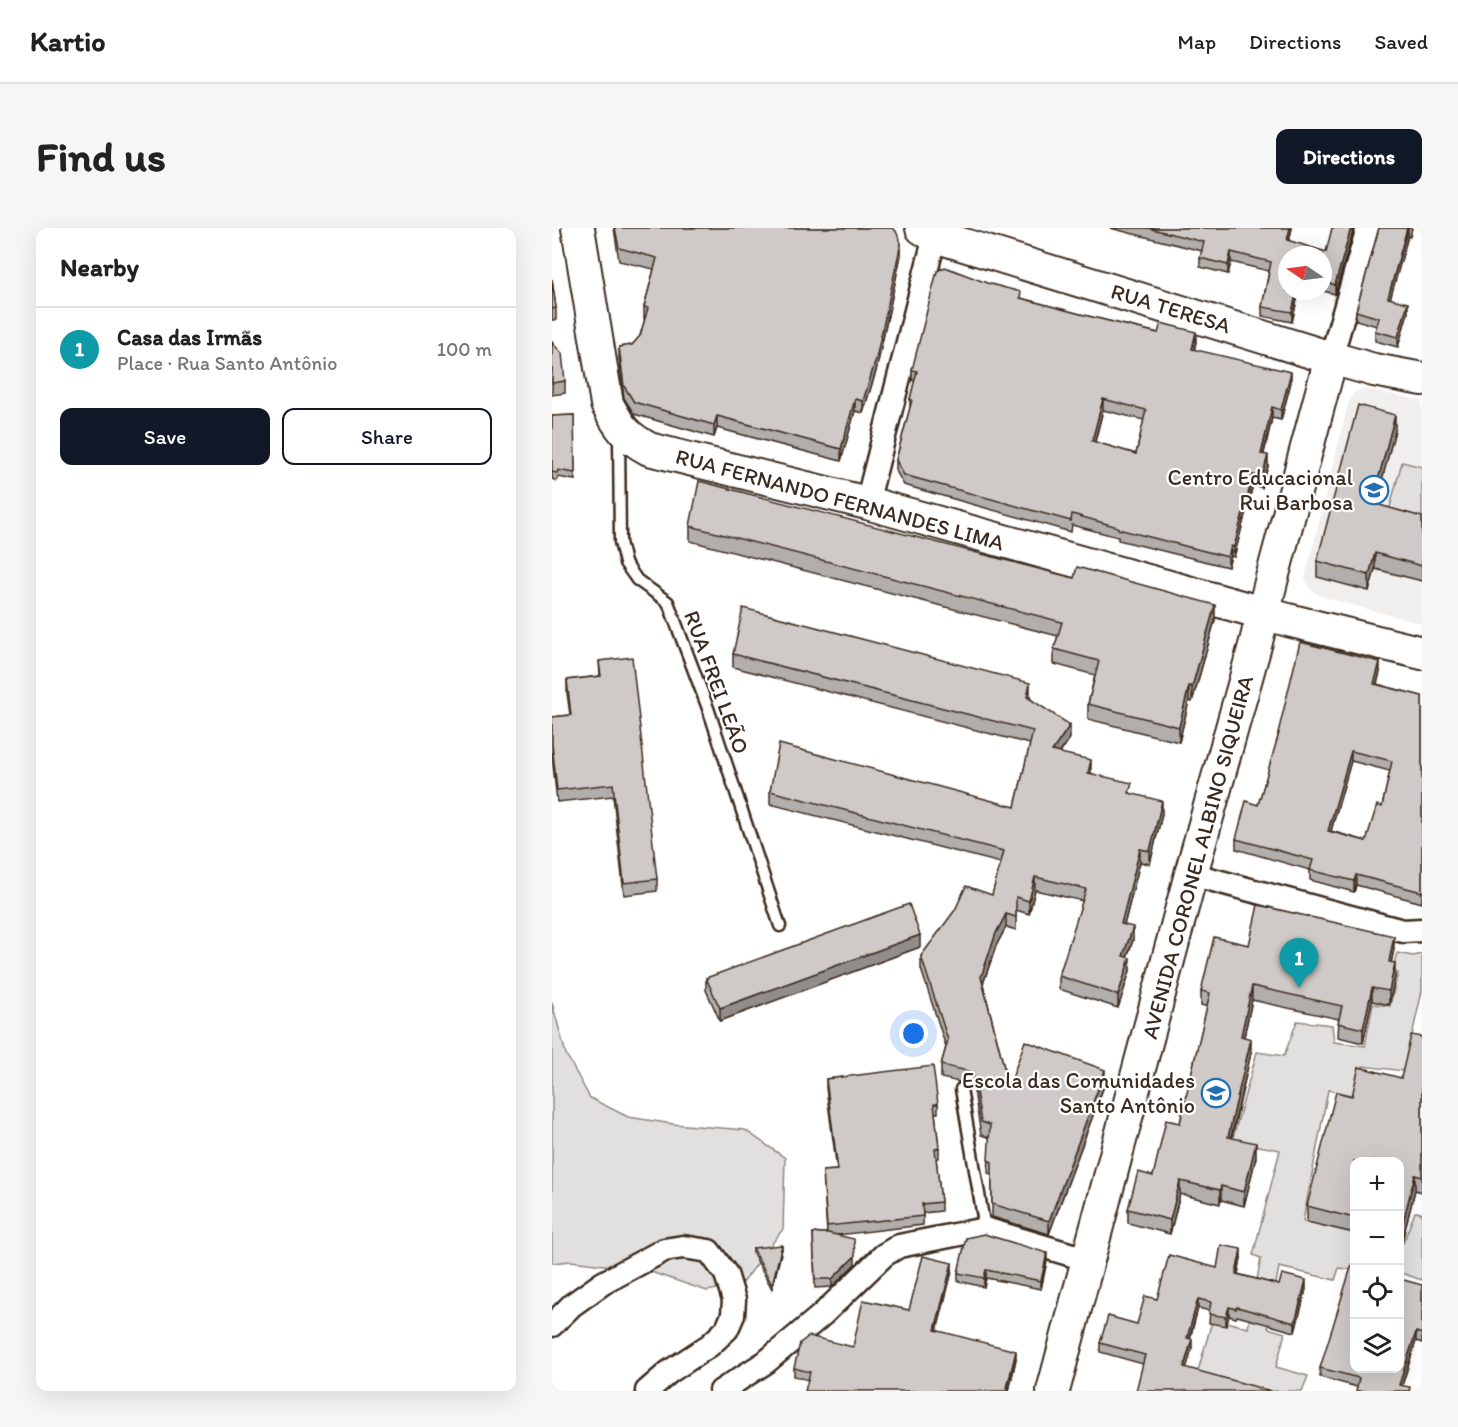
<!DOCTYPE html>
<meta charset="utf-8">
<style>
:root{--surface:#fff;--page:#f6f6f6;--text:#222;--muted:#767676;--line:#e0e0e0;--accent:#111827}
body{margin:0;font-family:Itim,sans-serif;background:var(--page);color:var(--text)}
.controls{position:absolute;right:18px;bottom:18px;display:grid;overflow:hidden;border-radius:12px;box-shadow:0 6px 24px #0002}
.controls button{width:54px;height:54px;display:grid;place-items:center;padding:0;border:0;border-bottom:2px solid var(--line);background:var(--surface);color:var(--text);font:30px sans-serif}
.compass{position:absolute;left:726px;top:18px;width:54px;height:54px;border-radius:50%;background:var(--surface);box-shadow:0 6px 24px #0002;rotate:283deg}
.you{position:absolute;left:362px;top:806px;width:21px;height:21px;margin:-15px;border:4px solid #fff;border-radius:50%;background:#1a73e8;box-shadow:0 0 0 9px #1a73e833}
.badge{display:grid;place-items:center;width:39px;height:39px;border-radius:50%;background:var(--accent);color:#fff;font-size:20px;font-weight:700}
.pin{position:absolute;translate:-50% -50px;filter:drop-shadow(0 2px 3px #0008)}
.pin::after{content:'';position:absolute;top:32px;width:21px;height:18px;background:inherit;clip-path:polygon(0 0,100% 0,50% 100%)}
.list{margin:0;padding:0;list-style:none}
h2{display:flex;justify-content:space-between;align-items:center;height:78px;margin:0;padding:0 24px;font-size:26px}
h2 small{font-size:20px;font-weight:400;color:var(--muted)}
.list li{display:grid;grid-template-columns:39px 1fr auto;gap:18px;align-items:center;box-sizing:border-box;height:84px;padding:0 24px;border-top:2px solid var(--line)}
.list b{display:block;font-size:22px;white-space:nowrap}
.list p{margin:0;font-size:20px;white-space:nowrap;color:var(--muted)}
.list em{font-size:20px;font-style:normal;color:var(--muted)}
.actions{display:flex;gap:12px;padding:18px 24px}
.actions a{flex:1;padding:14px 0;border:2px solid var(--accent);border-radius:12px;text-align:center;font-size:21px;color:var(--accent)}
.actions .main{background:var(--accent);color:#fff}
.icon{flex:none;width:33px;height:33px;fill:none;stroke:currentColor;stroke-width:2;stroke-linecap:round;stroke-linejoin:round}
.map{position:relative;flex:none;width:870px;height:1163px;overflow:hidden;border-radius:12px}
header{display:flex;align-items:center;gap:36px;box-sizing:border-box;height:84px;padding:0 30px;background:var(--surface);border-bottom:2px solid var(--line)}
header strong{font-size:28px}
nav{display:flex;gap:33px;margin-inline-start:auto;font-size:21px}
.intro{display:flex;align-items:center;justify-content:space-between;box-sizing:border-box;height:144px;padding:0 36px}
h1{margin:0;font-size:42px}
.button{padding:15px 27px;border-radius:12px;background:var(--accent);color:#fff;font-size:21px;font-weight:700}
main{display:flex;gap:36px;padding:0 36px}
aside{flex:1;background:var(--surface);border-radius:12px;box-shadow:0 6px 24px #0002}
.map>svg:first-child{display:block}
.built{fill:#f1efee}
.green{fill:#e2e0de;stroke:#8e857e;stroke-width:1.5}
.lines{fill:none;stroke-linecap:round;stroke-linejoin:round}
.service-casing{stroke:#3b2a1e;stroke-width:15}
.minor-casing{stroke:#3b2a1e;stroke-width:27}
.secondary-casing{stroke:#3b2a1e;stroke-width:36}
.service{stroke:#fff;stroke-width:10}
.minor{stroke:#fff;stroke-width:22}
.secondary{stroke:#fff;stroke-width:32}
.wall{fill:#b2aeab;stroke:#3b2a1e;stroke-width:1.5;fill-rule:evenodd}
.shaded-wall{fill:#918d8b;stroke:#3b2a1e;stroke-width:1.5}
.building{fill:#cfcac7;stroke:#3b2a1e;stroke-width:1.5;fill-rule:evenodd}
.labels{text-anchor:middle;stroke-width:4.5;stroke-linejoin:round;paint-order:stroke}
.street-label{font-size:22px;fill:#3b2a1e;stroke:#fff}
.poi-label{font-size:22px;fill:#3b2a1e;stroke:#fff;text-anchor:end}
</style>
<header>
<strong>Kartio</strong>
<nav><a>Map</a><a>Directions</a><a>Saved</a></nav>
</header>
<div class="intro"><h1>Find us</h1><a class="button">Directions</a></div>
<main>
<aside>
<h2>Nearby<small></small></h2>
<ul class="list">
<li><span class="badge" style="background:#0f9aa8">1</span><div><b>Casa das Irmãs</b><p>Place · Rua Santo Antônio</p></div><em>100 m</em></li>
</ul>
<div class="actions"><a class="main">Save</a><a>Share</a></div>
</aside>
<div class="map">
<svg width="870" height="1163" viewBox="0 0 870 1163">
<rect width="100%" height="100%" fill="#fff"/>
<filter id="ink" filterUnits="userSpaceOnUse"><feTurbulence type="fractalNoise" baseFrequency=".0167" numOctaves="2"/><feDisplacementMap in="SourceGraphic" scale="12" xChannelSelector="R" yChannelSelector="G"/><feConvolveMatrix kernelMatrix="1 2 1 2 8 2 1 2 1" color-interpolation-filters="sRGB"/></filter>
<g filter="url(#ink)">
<path class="built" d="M809,162H819L870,173V396L768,368L758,361L753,350L797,172L803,164Z"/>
<g class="green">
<path d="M850,234L870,239V300L835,290Z"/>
<path d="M845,725L861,728L870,726V763L852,843L811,838L804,868L776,862L751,993L802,1005V1042L787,1040L783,1052L727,1039L716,1100L733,1105L724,1139L756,1148L750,1163H719L644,1150L661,1090L696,1100L709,1030L701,1027L728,922L680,913L705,824L732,828L745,793L780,797L782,814L813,818L821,776L838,778L846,745L840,743Z"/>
<path d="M0,775L14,826L38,870L76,889L121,896L193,902L233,930L231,1001L190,1056L155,1063L93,1042L19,1033L0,1035Z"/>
<path d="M863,984L870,985V1052L849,1045L848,1049V1015H851Z"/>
</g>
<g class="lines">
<g class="service-casing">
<g id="service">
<path d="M67,207L68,314L73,335L85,352L116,374L157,483L228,698"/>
<path d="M409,861L433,1001"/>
</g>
</g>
<g class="minor-casing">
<g id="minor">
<path d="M779,130L816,0"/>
<path d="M315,275L383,8"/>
<path d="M639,646L851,703L870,702"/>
<path d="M0,1097L20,1077L51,1055L112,1022L131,1019L157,1023L174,1046L182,1072L181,1087L175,1101L158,1117L117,1144L95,1163"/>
<path d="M169,1163L214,1134L271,1086L332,1027L347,1018L433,1001L537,1032"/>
</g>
</g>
<g class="secondary-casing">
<g id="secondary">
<path d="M26,0L55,176C68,200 73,208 97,221L315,275L736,392L870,425"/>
<path d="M370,0L383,8L779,130L822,142L870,151"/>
<path d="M501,1163L639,646L704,414L720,350L779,130"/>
</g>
</g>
<use href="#service" class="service"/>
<use href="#minor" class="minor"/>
<use href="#secondary" class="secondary"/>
</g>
<g class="wall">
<path d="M62,0H340L349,27L324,143L311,185L303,183L289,233L165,200L162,209L82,186L72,170L67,131V119L80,117L88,108L93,91H92V79L102,41L67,33Z"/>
<path d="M558,0H740L737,13L774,24L802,0L783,66L771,63V27L735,63H747L740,94L710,88V79L717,43L679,34L676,46L648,39V30L650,23Z"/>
<path d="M827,0H860L858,9L856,8L838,70L856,84L846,119L823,113V103L825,98L804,92V83Z"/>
<path d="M0,51L4,80V92H0Z"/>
<path d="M469,70L532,87L644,114L642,122L739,154L729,192L720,190L712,226L716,238L710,260L701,257L682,329L679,328L676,339L566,312V309L520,297L519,304L352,257L344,243V232L358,180V171L363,153L360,152V142ZM551,182L592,192L584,226L543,214Z"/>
<path d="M0,113L13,153V165L0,167Z"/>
<path d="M22,187L23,252L6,249L5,253L0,251V188Z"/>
<path d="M843,202L823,276L870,289V353L823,341L817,363L765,349V333Z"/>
<path d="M138,298L663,392L640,474L637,473L627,514L536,491V476L543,447L502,436V421L506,408L138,313Z"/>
<path d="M181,426L478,468V470L518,510L508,525L539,545L580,566L610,586L598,636L588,634L572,697L581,712L575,729L578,743L566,780L507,761V748L531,673L483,662L477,686L464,682V702L454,699L444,718L431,756L457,859L553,855L497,1006L440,989V947L436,945L438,910L429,907L421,857L389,850V837L394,819L369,741V728L440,667L449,635L218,576V563L463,579L478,516L181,439Z"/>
<path d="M47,433L105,651V663L72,667L61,568L5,574L0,528V489L18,487L15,465V452L48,448Z"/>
<path d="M828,444L825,456L870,468V675L804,657L802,664L758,652V642L684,621V611L706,577L726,511V505ZM799,533L838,543L830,579L814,613L779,603Z"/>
<path d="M697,717L842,721L839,734L843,749L837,777L820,773L811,815L786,809L787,791L700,772L692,809L699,825L680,909L704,929L692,978L669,972L668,976L628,966L618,1006L576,995V981L601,948L628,895L655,779L649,777V763Z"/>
<path d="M368,719L168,793L154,762V750Z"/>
<path d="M870,809V964L863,962L849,1017H848V933H802V1005L755,994V978L800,868L849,850Z"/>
<path d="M274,851L386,876V885H383L387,920V930H384L389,974V983L371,985V997L285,1007L303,1036L280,1059L263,1060L261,1005H275L271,943L285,942L274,860Z"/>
<path d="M201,1020L230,1021L220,1061L201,1025Z"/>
<path d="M689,1030L686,1046L727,1057L754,1061L743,1104L685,1088L684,1090L677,1088L674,1098L657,1095L658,1083L646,1080L638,1111L640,1120L591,1136L548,1124V1115L585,1096L605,1071L665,1040Z"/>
<path d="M495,1033L489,1061L434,1050L432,1059L406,1053V1045Z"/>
<path d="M400,1043L385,1103L464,1131L457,1163L256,1152L242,1148V1140L301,1119L357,1082Z"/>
<path d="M870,1057V1115L864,1113L850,1158L858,1163L805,1159L768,1149V1140Z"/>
</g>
<g class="shaded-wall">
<path d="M738,0H740L735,21V12Z"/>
<path d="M799,0H802L783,66V57Z"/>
<path d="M856,0V8L836,79V70Z"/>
<path d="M349,15V27L324,143L311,185V173Z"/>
<path d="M679,24V34L676,46V37Z"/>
<path d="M745,63H747L740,94V84Z"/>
<path d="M856,75V84L846,119V109Z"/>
<path d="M644,104V114L640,132V121Z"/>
<path d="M739,144V154L729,192V182Z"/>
<path d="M303,171V183L289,233V221Z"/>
<path d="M551,171V182L540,224V213Z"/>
<path d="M720,179V190L709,236V226Z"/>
<path d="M843,187V202L820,291V275Z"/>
<path d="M165,188V200L162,209V197Z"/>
<path d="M716,227V238L710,260V249Z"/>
<path d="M701,247V257L682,329V319Z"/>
<path d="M679,318V328L676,339V329Z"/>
<path d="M823,325V341L817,363V347Z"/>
<path d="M663,377V392L640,474V459Z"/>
<path d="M828,434V444L822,466V456Z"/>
<path d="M478,455V468L475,481V469Z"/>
<path d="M637,458V473L627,514V499Z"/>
<path d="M518,497V510L500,536V523Z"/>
<path d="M799,523V533L776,613V603Z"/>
<path d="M539,532V545H536Z"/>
<path d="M610,573V586L598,636V623Z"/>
<path d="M588,621V634L569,709V696Z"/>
<path d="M804,647V657L802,664V653Z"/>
<path d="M483,649V662L477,686V673Z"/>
<path d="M454,686V699L444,718L429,761V749L444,705Z"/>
<path d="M581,699V712L571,741V728Z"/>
<path d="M368,707V719L168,793V780Z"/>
<path d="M842,708V721L837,747V734Z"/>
<path d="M578,730V743L566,780V767Z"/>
<path d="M843,735V749L837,777V763Z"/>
<path d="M700,758V772L689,822V808Z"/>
<path d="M820,760V773L811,815V801Z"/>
<path d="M699,811V825L676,922V909Z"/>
<path d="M553,842V855L497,1006V993Z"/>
<path d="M704,915V929L692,978V964Z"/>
<path d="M863,947V962L849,1017V1002Z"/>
<path d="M628,953V966L618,1006V992Z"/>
<path d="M669,958V972L668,976V962Z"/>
<path d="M230,1017V1021L220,1061V1057Z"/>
<path d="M689,1021V1030L684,1055V1046Z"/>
<path d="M495,1025V1033L489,1061V1053Z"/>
<path d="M303,1028V1036L280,1059V1051Z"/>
<path d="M400,1035V1043L383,1110V1102Z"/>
<path d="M434,1042V1050L432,1059V1050Z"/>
<path d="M754,1052V1061L743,1104V1095Z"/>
<path d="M646,1071V1080L635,1119V1110Z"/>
<path d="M677,1079V1088L674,1098V1089Z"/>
<path d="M864,1104V1113L848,1163L847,1157Z"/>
<path d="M640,1111V1120L632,1149V1139Z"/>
<path d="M464,1123V1131L457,1163H455Z"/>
</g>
<g class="building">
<path d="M63,0H340L344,3L349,15L324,131L311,173L303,171L289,221L165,188L162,197L82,174L72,158L67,119L80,117L88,108L96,80L92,79L105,30L67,20Z"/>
<path d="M596,0H738L735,12L774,24L780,0H799L783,57L771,53V27H735V63H745L740,84L710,79L719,34L679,24L676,37L648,30L652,14Z"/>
<path d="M827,0H855L836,70L856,75L846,109L823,103L827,90L804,83Z"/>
<path d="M393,39L435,55L469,64L468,70L532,87L606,105L609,95L644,104L640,121L739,144L729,182L720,179L709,226L716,227L710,249L701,247L682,319L679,318L676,329L566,301V299L520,286L519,293L352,247L344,232L360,172L358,171L365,143L360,142L385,43ZM551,171L594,182L584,226L540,213Z"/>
<path d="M0,51L4,80L0,81Z"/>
<path d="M0,113V115L10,125L13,153L0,155Z"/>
<path d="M806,177L843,187L820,275L870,289V338L823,325L817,347L765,333Z"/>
<path d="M22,187L23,245L6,242L5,245L0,244V188Z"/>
<path d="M147,253L522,350L525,339L663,377L640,459L637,458L627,499L536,476L547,433L502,421L510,394L138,298Z"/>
<path d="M191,380L478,455L475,469L518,497L500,523L539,532L536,545L580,555L577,565L610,573L598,623L588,621L569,696L581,699L571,728L578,730L566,767L507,748L534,661L483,649L477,673L464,669V689L454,686L444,705L429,749L457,859L473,813L553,842L497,993L440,976V934L436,932L438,897L429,894L421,844L389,837L396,812L369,728L403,682L414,658L440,667L452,623L218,563L227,516L463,579L481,503L181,426Z"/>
<path d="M748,414L828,434L822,456L870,468V664L804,647L802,653L758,642L761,632L684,611L694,573L706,577L727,505H726ZM799,523L840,533L830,579L825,577L814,613L776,603Z"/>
<path d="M80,429L105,651L72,655L61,556L5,562L0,516V489L19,487L15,452L49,448L47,433Z"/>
<path d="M357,676L368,707L168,780L154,750Z"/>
<path d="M706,677L842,708L837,734L843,735L837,763L820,760L811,801L786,795L790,778L700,758L689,808L699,811L676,909L704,915L692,964L669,958L668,962L628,953L618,992L576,981L586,944L601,948L614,892L628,895L658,765L649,763L662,709L697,717Z"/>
<path d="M859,807L870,809V949L863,947L849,1002H848V933H802V990L755,978L784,864L800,868L807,839L849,850Z"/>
<path d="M381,838L386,876H382L387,920L383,921L389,974L370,976L371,988L275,998L271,943L286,942L274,851Z"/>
<path d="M261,1005H276L302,1011L303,1028L280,1051H263Z"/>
<path d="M432,1006L495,1025L489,1053L434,1042L432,1050L406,1045L414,1010Z"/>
<path d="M230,1017L220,1057L201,1020Z"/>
<path d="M669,1017L689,1021L684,1046L727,1057L730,1046L754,1052L743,1095L685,1079L684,1081L677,1079L674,1089L657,1086L659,1074L646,1071L635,1110L640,1111L632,1139L719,1163H584L593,1127L548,1115L556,1088L585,1096L593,1068L605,1071L617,1027L665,1040Z"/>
<path d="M371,1028L400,1035L383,1102L464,1123L455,1160H457L456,1163H253L258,1144L242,1140L248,1115L257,1108L301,1119L311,1072L357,1082Z"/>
<path d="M800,1036L802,1037V1140H848V1051L870,1057V1106L864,1104L847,1157L858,1159L857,1163H804L807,1150L768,1140Z"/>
</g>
</g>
<defs>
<g id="school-ring" transform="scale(1.5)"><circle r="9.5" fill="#fff" stroke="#1f6fb2" stroke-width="1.5"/><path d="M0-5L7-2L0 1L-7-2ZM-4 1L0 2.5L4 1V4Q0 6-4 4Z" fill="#1f6fb2"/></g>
</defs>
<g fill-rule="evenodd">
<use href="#school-ring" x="822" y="262"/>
<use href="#school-ring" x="664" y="865"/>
</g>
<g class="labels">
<g class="street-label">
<text transform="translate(619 80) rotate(17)" y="8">RUA TERESA</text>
<text transform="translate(288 271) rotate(15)" y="8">RUA FERNANDO FERNANDES LIMA</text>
<text transform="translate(165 454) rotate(70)" y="8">RUA FREI LEÃO</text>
<text transform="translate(645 629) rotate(-75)" y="8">AVENIDA CORONEL ALBINO SIQUEIRA</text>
</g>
<g class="poi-label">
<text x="801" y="257">Centro Educacional<tspan x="801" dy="25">Rui Barbosa</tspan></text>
<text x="643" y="860">Escola das Comunidades<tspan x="643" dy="25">Santo Antônio</tspan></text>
</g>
</g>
</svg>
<div class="controls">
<button>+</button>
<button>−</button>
<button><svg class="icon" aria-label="locate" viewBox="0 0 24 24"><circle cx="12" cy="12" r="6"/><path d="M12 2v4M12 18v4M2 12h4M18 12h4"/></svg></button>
<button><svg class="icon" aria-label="layers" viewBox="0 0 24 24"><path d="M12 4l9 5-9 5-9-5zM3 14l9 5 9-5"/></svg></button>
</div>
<svg class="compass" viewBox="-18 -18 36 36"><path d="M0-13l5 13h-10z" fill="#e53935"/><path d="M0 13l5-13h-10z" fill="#767676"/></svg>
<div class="you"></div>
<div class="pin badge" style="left:747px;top:760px;background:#0f9aa8">1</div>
</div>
</main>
